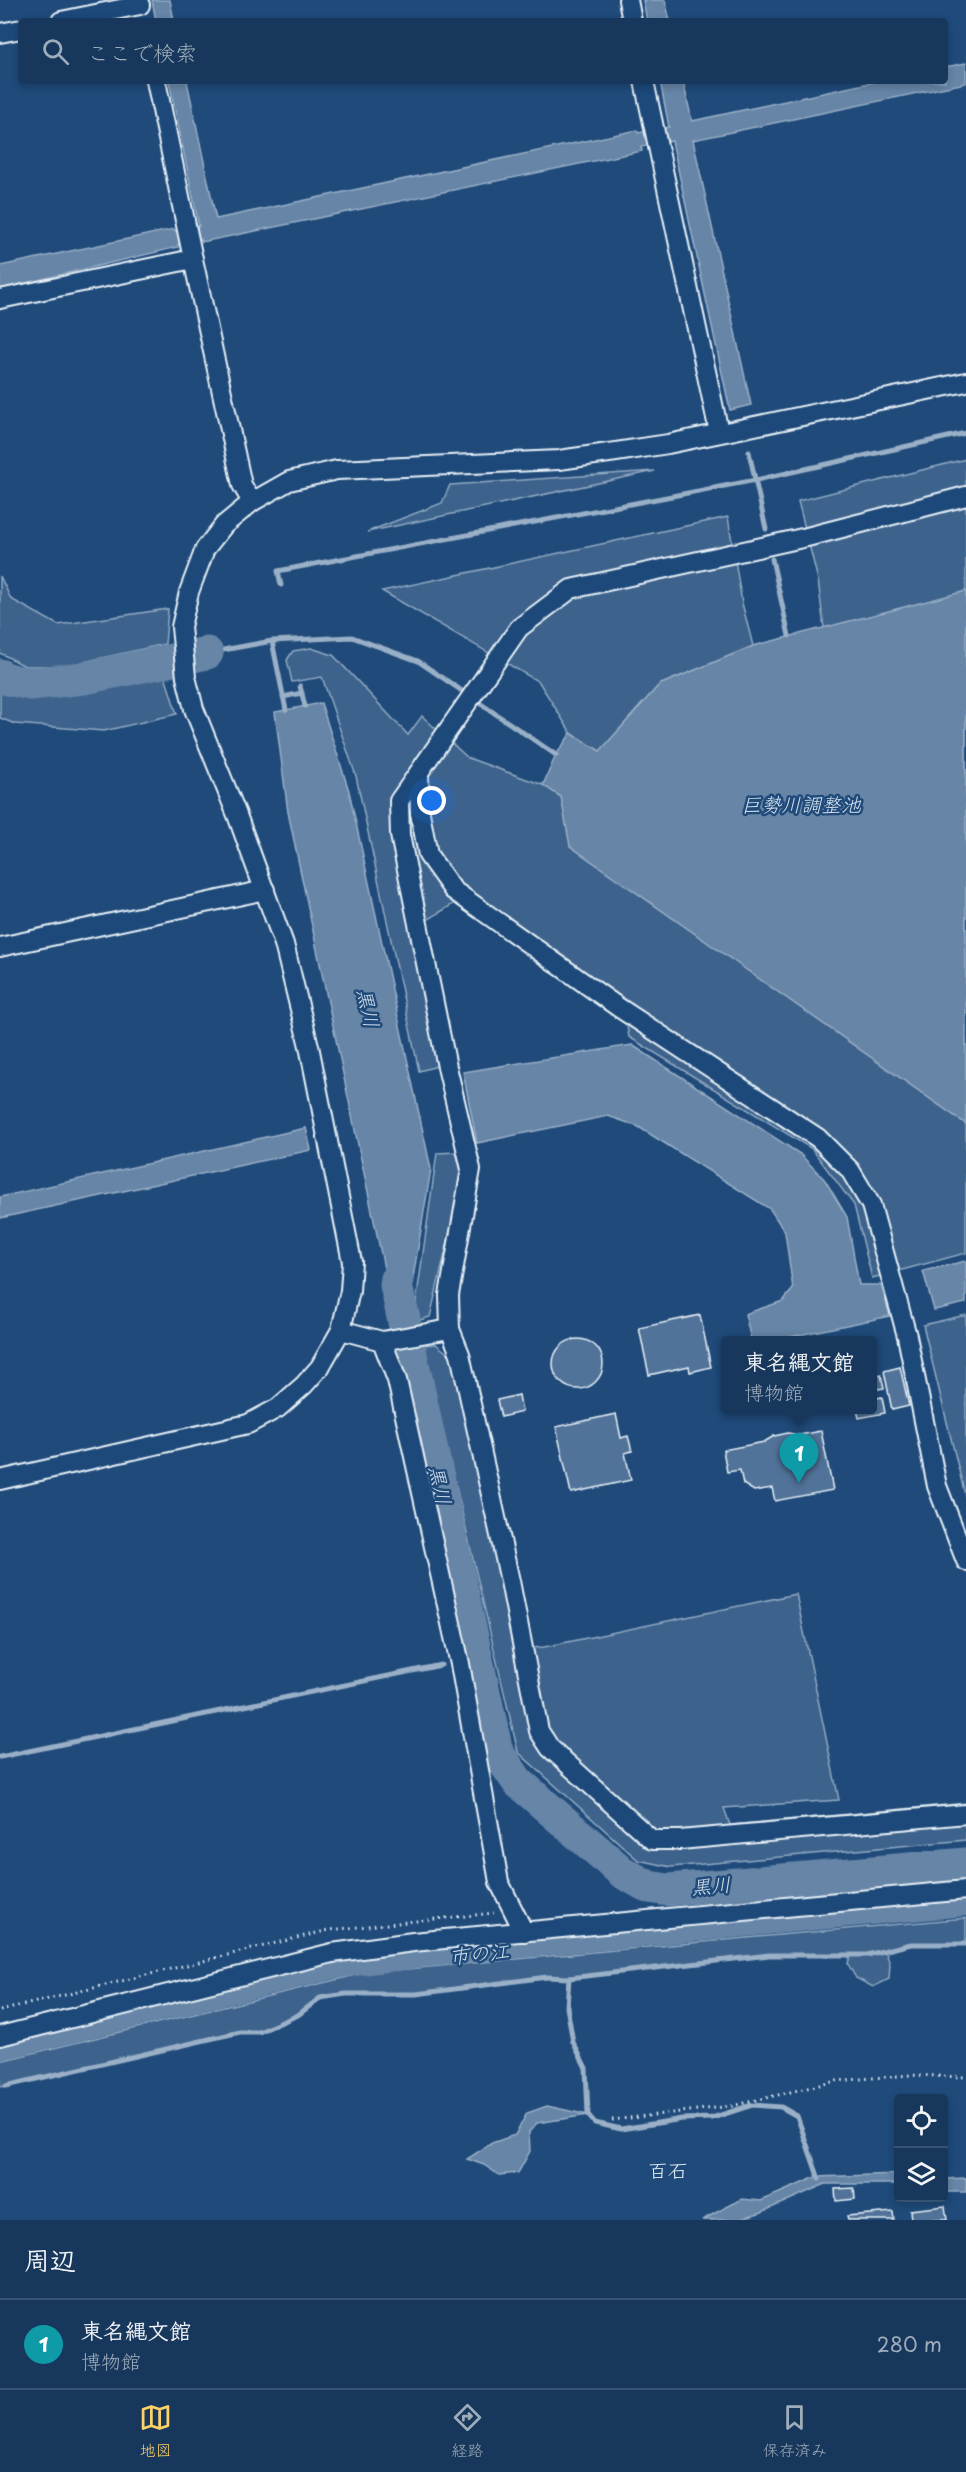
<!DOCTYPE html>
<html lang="ja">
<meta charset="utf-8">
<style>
:root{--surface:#17385c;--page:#244365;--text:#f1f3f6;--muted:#9eacbb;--line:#365272;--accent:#ffd166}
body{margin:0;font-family:"Playpen Sans","Klee One",sans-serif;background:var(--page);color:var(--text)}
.controls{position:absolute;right:18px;bottom:18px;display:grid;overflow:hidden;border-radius:6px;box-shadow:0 3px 9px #0003}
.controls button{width:54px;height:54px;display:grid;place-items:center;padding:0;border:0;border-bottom:2px solid var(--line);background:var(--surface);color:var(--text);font:30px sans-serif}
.you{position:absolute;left:432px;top:801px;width:21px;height:21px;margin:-15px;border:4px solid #fff;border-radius:50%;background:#1a73e8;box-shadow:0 0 0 9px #1a73e833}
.badge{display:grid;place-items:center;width:39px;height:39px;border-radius:50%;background:var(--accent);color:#fff;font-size:20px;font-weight:700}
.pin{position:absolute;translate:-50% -50px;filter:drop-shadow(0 2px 3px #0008)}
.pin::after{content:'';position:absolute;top:32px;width:21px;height:18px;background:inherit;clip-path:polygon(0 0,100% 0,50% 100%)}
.popup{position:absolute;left:721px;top:1336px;width:156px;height:78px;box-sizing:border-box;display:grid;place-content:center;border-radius:6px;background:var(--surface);filter:drop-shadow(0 2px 4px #0005);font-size:20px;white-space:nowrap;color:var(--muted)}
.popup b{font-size:22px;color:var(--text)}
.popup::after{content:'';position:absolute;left:50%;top:100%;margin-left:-12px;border:12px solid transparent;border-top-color:var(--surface)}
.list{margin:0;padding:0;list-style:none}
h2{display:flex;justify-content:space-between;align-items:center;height:78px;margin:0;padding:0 24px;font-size:26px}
h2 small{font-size:20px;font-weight:400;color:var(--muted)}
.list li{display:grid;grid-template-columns:39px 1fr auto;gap:18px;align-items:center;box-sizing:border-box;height:90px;padding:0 24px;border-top:2px solid var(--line)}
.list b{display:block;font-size:22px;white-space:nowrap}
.list p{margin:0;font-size:20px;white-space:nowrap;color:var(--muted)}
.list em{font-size:20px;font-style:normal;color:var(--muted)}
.icon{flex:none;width:33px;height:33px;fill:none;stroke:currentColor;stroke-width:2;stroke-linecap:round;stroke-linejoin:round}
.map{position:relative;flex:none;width:966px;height:2220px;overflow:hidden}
.search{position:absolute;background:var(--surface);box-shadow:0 3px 9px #0003;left:18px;right:18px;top:18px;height:66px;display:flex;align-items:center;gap:15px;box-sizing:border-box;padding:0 21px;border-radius:6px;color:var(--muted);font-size:22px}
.sheet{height:168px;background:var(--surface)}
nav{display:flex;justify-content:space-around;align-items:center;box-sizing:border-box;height:84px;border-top:2px solid var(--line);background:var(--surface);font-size:16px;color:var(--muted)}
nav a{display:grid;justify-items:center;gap:3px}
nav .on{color:var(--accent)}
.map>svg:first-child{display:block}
.green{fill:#3c628c;stroke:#92aac2;stroke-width:1.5}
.water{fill:#6685a7;stroke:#9ab0c7;stroke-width:1.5}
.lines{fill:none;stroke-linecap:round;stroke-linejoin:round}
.stream{stroke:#9ab0c7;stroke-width:5}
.canal{stroke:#6685a7;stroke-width:20}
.river{stroke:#6685a7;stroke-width:33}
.building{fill:#517399;stroke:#e8f1f8;stroke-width:1.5}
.minor-casing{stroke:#e8f1f8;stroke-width:22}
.path{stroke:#e8f1f8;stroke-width:3;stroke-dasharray:1.5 4.5;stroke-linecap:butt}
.minor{stroke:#1f4a7a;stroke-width:18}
.labels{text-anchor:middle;stroke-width:5;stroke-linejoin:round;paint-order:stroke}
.water-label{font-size:20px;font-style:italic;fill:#d4e1ec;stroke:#1f4a7a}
.neighbourhood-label{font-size:20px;fill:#e8f1f8;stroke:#1f4a7a}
</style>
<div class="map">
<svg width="966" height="2220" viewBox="0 0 966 2220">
<rect width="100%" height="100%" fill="#1f4a7a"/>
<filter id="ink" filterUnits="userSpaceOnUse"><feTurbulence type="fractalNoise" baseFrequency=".0167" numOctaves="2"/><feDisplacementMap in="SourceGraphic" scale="12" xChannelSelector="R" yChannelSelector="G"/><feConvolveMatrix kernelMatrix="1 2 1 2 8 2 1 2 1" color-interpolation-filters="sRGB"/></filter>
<g filter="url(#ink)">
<g class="green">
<path d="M966,459V977L822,688L824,628L818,580L798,501Z"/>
<path d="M655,471L367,532L442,503L450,485Z"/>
<path d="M728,517L742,603L753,646L789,706L966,1040V1253L872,1278L854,1205L812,1149L629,1037L626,1021L455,903L414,928L441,1065L419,1071L356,776L322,677L292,682L287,660L293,651L311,648L333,655L408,735L422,716L468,758L543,785L561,797L600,752L571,733L539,682L382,591Z"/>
<path d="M0,576L11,599L58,625L168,609L165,644L65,666H25L0,653Z"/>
<path d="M164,673L177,714L104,731L15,724L0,718V681L20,690L60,692Z"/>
<path d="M456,1152L463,1178L430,1317L420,1320L416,1303L437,1153Z"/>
<path d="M966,1315V1499L923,1325Z"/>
<path d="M436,1344L457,1361L519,1649L544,1647L796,1594L839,1800L724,1808L730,1825L966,1803V1840L671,1867L638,1860L518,1752L423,1345Z"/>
<path d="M966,1918V1944H911L885,1950L890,1964L889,1979L873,1987L856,1978L848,1964L850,1955H769L569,1978L547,1977L416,1994H346L320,1998L298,2015L259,2032H240L0,2087V2061L364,1973Z"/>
</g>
<g class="water">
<path d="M152,0H170L174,21H156Z"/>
<path d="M643,0H665L670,21H647Z"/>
<path d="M966,63V83L693,140L751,405L730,410L672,141L641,147L642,151L202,242L201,239L178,244V247L0,289V266L174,229L175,231L199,226L169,81H187L216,219L637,130L638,133L669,127L660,81H683L692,121L879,81H945V67Z"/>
<path d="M966,591V1124L570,846L561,797L543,785L556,755L571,733L600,751L659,685L753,646Z"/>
<path d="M321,703L349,791L431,1169L409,1302L412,1318L396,1325L288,812L275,712Z"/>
<path d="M632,1045L800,1154L825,1180L847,1217L859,1285H881L890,1316L775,1340H751L745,1314L783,1301L793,1289L785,1232L770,1209L637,1126L608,1116L477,1143L463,1072Z"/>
<path d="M306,1128L311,1150L0,1218V1197Z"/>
<path d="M966,1261V1303L934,1310L923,1271Z"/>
<path d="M547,2106L588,2115L537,2123L529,2132L530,2151L518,2173L499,2175L484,2165L467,2159L492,2143L515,2135L527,2113Z"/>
<path d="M898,2174V2184H825L762,2212L736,2220H702L742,2199L761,2201L816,2177Z"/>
<path d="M966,2178V2192H944V2179Z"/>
</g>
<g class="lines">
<g class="stream">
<path d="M749,452L766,529"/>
<path d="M772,559L789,636"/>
<path d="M281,585L278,571L756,480L966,433"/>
<path d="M272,641L352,637L418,661L556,755"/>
<path d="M207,653L272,641L286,710"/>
<path d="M300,686L305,706"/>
<path d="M283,697L302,693"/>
<path d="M0,1757L441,1665"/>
<path d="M569,1978L567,2007L573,2042L586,2068L588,2115L595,2123L621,2129L682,2119L712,2118L752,2105L781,2107L797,2116L819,2179"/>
<path d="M6,2086L240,2032H259L298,2015L320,1998L346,1994H416L547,1977L569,1978L769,1955H867L911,1944H966"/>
</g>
<path class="canal" d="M0,2050L338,1968L417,1958L966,1906"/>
<g class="river">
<path d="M0,675L7,679L30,684L84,678L207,653"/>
<path d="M397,1278L396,1285L497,1752L518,1782L622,1872L649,1887L668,1890L966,1864"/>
</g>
</g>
<g class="building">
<path d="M700,1315L711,1367L690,1372L689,1366L649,1375L639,1328Z"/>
<circle cx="578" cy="1364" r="25"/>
<path d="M900,1367L909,1406L892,1410L884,1371Z"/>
<path d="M881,1375L884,1388L872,1390V1376Z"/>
<path d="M519,1395L522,1412L501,1417L497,1400Z"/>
<path d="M882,1397L885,1413L859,1418L857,1410H872V1399Z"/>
<path d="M616,1414L621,1438L628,1436L632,1451L625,1453L631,1480L571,1493L556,1427Z"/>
<path d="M821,1431L833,1490L775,1501L772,1488L754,1491L743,1484L740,1470L727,1472L723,1450L764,1442L774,1436L788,1433L800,1435Z"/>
<path d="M854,2188L855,2199L836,2201L835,2189Z"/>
<path d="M945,2206L947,2220H911L910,2210Z"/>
<path d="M893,2212L894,2220H848L847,2216Z"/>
</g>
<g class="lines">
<g class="minor-casing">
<g id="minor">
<path d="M628,0L632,21"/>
<path d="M61,21L140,5"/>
<path d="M0,33L21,29"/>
<path d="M644,81L719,432"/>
<path d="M193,259L242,485L252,502"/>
<path d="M0,299L193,259L156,81"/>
<path d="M966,496L807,537L571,589L519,628L399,801L400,835L447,1067L471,1169L449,1295L450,1329L460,1354L510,1581L539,1731L550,1748L652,1840H680L966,1814"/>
<path d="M419,774L420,813L428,855L453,890L618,1007L818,1138L850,1170L871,1205L907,1336L937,1486L966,1561"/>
<path d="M0,947L265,890"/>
<path d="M341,1330L382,1341L397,1380L460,1664L499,1882L524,1932"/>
<path d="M382,1341L450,1329"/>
<path d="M0,1480L248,1424L278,1408L304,1385L320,1367L341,1330L350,1291L352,1262L309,1046L284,944L237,815L194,709L186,677L181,627L189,592L205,549L224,525L252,502L289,481L337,470L559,460L616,452L668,444L966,382"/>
<path d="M0,2036L332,1953L413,1942L966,1890"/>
</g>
</g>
<g class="path">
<path d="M0,2011L329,1930L494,1913"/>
<path d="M612,2120L732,2106L836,2081L910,2075L966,2077"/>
</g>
<use href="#minor" class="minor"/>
</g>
</g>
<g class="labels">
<g class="water-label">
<text x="801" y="812">巨勢川調整池</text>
<text transform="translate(368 1008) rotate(78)" y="7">黒川</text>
<text transform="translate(440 1485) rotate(78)" y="7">黒川</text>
<text transform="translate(711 1886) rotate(-5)" y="7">黒川</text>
<text transform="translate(479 1954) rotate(-6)" y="7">市の江</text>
</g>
<g class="neighbourhood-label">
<text x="668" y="2178">百石</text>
</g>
</g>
</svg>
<div class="controls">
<button><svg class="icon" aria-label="locate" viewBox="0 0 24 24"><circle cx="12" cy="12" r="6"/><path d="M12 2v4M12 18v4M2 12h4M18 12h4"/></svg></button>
<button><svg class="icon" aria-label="layers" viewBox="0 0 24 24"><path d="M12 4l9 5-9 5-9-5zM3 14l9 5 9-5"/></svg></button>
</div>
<div class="you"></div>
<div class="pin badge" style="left:799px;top:1483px;background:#0f9aa8">1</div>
<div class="popup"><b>東名縄文館</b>博物館</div>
<div class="search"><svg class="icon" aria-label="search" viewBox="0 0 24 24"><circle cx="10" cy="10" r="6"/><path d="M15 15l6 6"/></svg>ここで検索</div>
</div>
<section class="sheet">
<h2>周辺<small></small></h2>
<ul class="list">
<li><span class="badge" style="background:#0f9aa8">1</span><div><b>東名縄文館</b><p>博物館</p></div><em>280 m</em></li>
</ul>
</section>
<nav>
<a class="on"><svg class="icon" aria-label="map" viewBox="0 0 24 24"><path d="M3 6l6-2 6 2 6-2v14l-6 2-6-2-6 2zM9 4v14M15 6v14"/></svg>地図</a>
<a><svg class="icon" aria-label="directions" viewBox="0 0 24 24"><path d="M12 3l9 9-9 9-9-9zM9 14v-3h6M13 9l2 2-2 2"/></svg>経路</a>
<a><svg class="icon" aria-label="saved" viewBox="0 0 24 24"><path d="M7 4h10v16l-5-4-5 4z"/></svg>保存済み</a>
</nav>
